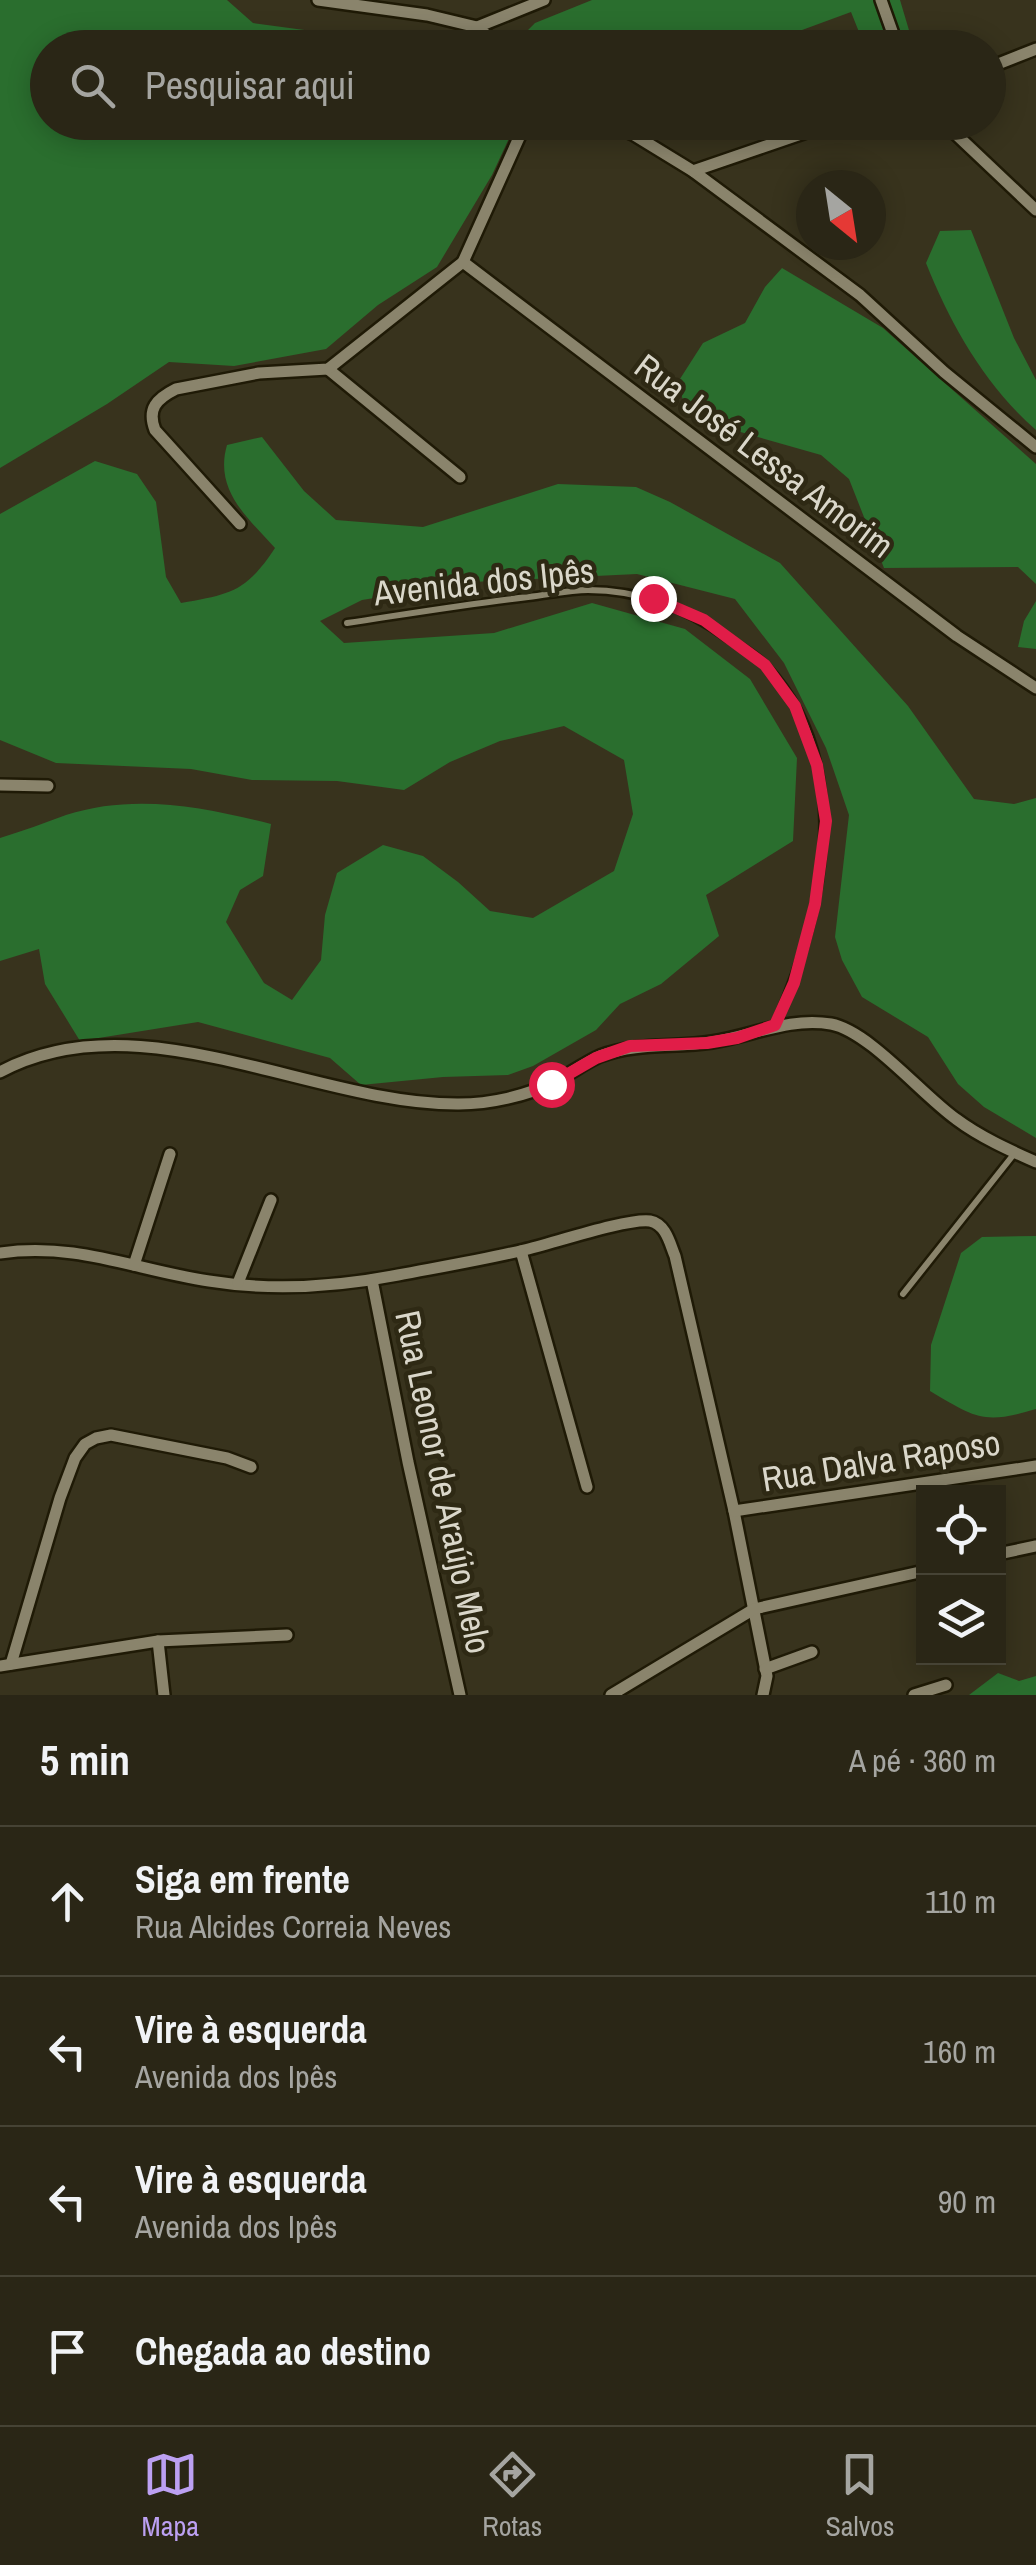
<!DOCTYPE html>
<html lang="pt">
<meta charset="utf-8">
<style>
:root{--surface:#2a2616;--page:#363223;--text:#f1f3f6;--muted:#a5a5a1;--line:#464335;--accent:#bca0f2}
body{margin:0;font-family:"Archivo Narrow",sans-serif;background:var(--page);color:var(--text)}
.controls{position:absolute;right:30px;bottom:30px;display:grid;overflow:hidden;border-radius:0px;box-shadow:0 5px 25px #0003}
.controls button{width:90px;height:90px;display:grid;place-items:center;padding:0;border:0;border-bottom:2px solid var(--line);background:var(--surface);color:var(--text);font:50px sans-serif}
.compass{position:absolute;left:796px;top:170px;width:90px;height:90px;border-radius:50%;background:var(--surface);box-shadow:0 5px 25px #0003;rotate:150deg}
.stop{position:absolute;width:30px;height:30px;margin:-22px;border:8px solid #e11d48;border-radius:50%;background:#fff}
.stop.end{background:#e11d48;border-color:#fff;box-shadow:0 2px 10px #0008}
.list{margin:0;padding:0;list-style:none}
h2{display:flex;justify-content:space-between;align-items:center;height:130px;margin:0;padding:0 40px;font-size:42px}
h2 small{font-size:32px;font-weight:400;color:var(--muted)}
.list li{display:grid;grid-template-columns:65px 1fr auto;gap:30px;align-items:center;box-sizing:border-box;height:150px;padding:0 40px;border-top:2px solid var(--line)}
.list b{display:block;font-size:38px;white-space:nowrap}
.list p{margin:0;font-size:32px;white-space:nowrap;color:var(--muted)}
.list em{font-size:32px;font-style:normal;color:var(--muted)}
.icon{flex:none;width:55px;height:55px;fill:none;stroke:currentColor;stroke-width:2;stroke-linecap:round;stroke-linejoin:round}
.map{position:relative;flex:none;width:1036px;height:1695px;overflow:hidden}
.search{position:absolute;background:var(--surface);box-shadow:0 5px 25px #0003;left:30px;right:30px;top:30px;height:110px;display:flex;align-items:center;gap:25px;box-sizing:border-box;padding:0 35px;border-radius:55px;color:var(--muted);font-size:38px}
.sheet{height:730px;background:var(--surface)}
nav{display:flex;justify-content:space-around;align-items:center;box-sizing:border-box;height:140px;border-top:2px solid var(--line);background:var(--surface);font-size:28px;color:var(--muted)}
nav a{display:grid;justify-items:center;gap:5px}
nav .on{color:var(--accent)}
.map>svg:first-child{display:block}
.forest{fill:#2a6e2e}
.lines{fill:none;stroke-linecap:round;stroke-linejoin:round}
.lane-casing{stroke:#1f1a06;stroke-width:11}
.street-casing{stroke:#1f1a06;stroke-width:16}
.lane{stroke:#8a846c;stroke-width:6}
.street{stroke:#8a846c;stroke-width:11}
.route{stroke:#e11d48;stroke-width:12}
.labels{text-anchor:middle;stroke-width:9;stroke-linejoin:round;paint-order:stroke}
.street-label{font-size:35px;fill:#dad7ca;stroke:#2e2914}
</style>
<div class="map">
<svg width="1036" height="1695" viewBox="0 0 1036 1695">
<rect width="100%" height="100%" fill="#38331d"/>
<g class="forest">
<path d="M0,0H227L253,23L431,47L48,48V122H511V134L492,175L437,267L378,305L326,349L234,366L169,362L107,404L0,468Z"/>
<path d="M592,0H900L914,47H865L851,12L756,47L526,48L522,36L535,23Z"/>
<path d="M971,230L1014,338L1036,380V430C986,387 950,324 926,263L940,231Z"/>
<path d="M782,268L883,328L1036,464V584L1018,567L884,568L849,479L821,455L709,423L684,404L678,382L703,343L745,323L765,287Z"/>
<path d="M262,437L304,491L336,520L423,527L558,484L636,487L670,502L780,563L908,706L974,799L1014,804L1036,798V1138L984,1107L958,1084L928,1037L862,997L842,960L835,937L849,815L826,748L784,663L735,599L637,574L472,582L362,600L320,621L344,643L494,633L592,603L685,629L750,679L797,758L793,841L706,895L719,936L661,984L620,1004L596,1030L533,1066L508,1075L443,1077L361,1085L330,1058L198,1022L80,1041L45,984L39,949L0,961V838C23,831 44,823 66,815C134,793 204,807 271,824L263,876L240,890L226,922L264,983L292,1000L321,960L325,915L337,873L383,845L423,856L458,882L490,911L533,918L614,871L633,814L624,760L564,726L500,741L450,762L404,790L337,781L252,780L191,769L56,763L0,740V514L95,461L137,474L156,502L166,577L181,603C231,594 246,592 275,548C247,517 214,490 227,445Z"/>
<path d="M1036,601V649L1018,647L1024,621Z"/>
<path d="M1036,1236V1409C983,1425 976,1418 930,1391L931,1345L961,1253L982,1237Z"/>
<path d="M998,1673L1019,1681L1036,1676V1695H969Z"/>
</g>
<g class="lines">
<g class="lane-casing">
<g id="lane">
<path d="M347,623C407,614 467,604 528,597C548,595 568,590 588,590C640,590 688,609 729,639C741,647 756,655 766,666C858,763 823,916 775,1025"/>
<path d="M903,1294L1014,1154"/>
</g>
</g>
<g class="street-casing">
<g id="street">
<path d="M318,0L427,15L477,27L502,48"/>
<path d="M881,0L898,48"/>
<path d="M477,27L544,0"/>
<path d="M852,48L853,47"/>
<path d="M988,68L1036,49"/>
<path d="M613,122L693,171L860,295L944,372L1036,447"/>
<path d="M943,122L1036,210"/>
<path d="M630,133L657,122"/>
<path d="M693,171L836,122"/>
<path d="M463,262L957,636L1036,688"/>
<path d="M328,369L460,477"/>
<path d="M240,524L155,430C147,409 156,399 176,389L259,373L328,369L463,262L526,122"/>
<path d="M0,785L48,786"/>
<path d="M0,1072C139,997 314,1105 459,1104C490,1104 526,1096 554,1082C570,1074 584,1063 600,1056C638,1042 674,1048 712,1042C752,1036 789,1017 831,1024C869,1031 922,1095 956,1119C980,1137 1009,1150 1036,1162"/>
<path d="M521,1251L587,1487"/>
<path d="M0,1253C77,1242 135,1270 209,1281C271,1291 336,1287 398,1275C440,1267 482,1260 524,1250C551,1244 627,1218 650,1221C666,1224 670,1244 675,1256L734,1511L767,1676L763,1695"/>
<path d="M134,1265L170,1154"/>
<path d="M372,1280L408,1462L460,1695"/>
<path d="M238,1283L271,1200"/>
<path d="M734,1511L1036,1466"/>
<path d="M998,1554L1036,1546"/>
<path d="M158,1641L164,1695"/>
<path d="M11,1664L60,1498L75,1458L85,1444L96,1438L111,1435L227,1458L251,1467"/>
<path d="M0,1666L158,1641L287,1635"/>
<path d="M765,1669L812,1652"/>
<path d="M611,1695L754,1609L924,1571"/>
<path d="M914,1695L946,1685"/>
</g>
</g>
<use href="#lane" class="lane"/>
<use href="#street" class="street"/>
</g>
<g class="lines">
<path class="route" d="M551,1084L596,1058L630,1046L707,1043L737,1038L775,1025L794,983L815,904L826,821L817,765L795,706L765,665L704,620L653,598"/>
</g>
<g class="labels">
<g class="street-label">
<text transform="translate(764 456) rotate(37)" y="12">Rua José Lessa Amorim</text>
<text transform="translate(484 582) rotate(-6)" y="12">Avenida dos Ipês</text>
<text transform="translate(881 1461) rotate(-9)" y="12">Rua Dalva Raposo</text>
<text transform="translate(443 1482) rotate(78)" y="12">Rua Leonor de Araújo Melo</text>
</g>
</g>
</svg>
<div class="controls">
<button><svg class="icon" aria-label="locate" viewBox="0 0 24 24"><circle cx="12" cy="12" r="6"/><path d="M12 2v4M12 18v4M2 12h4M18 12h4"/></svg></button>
<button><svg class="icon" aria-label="layers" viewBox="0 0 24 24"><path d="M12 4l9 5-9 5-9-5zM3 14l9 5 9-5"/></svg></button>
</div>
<svg class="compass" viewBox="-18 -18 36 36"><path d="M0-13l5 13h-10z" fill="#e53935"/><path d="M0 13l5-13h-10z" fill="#a5a5a1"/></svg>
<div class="stop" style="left:551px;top:1084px"></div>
<div class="stop end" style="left:653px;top:598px"></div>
<div class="search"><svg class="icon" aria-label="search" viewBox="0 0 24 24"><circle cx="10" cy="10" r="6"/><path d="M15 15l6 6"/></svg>Pesquisar aqui</div>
</div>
<section class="sheet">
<h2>5 min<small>A pé · 360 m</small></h2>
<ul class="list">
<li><svg class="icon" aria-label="ahead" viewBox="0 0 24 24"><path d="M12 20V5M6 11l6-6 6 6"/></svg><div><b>Siga em frente</b><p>Rua Alcides Correia Neves</p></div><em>110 m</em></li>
<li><svg class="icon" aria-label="left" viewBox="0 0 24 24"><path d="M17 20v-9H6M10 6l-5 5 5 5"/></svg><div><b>Vire à esquerda</b><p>Avenida dos Ipês</p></div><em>160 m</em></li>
<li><svg class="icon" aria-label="left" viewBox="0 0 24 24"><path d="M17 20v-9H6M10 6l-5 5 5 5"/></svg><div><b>Vire à esquerda</b><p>Avenida dos Ipês</p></div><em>90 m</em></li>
<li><svg class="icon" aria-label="arrive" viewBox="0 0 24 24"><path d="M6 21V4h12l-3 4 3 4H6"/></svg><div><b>Chegada ao destino</b></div></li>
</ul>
</section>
<nav>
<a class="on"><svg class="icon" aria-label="map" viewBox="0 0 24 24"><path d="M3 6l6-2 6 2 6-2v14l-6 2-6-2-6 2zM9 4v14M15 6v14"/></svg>Mapa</a>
<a><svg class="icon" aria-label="directions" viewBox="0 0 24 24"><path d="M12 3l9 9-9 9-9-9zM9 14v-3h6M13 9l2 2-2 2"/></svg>Rotas</a>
<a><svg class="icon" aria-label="saved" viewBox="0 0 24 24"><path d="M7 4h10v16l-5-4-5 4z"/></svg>Salvos</a>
</nav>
